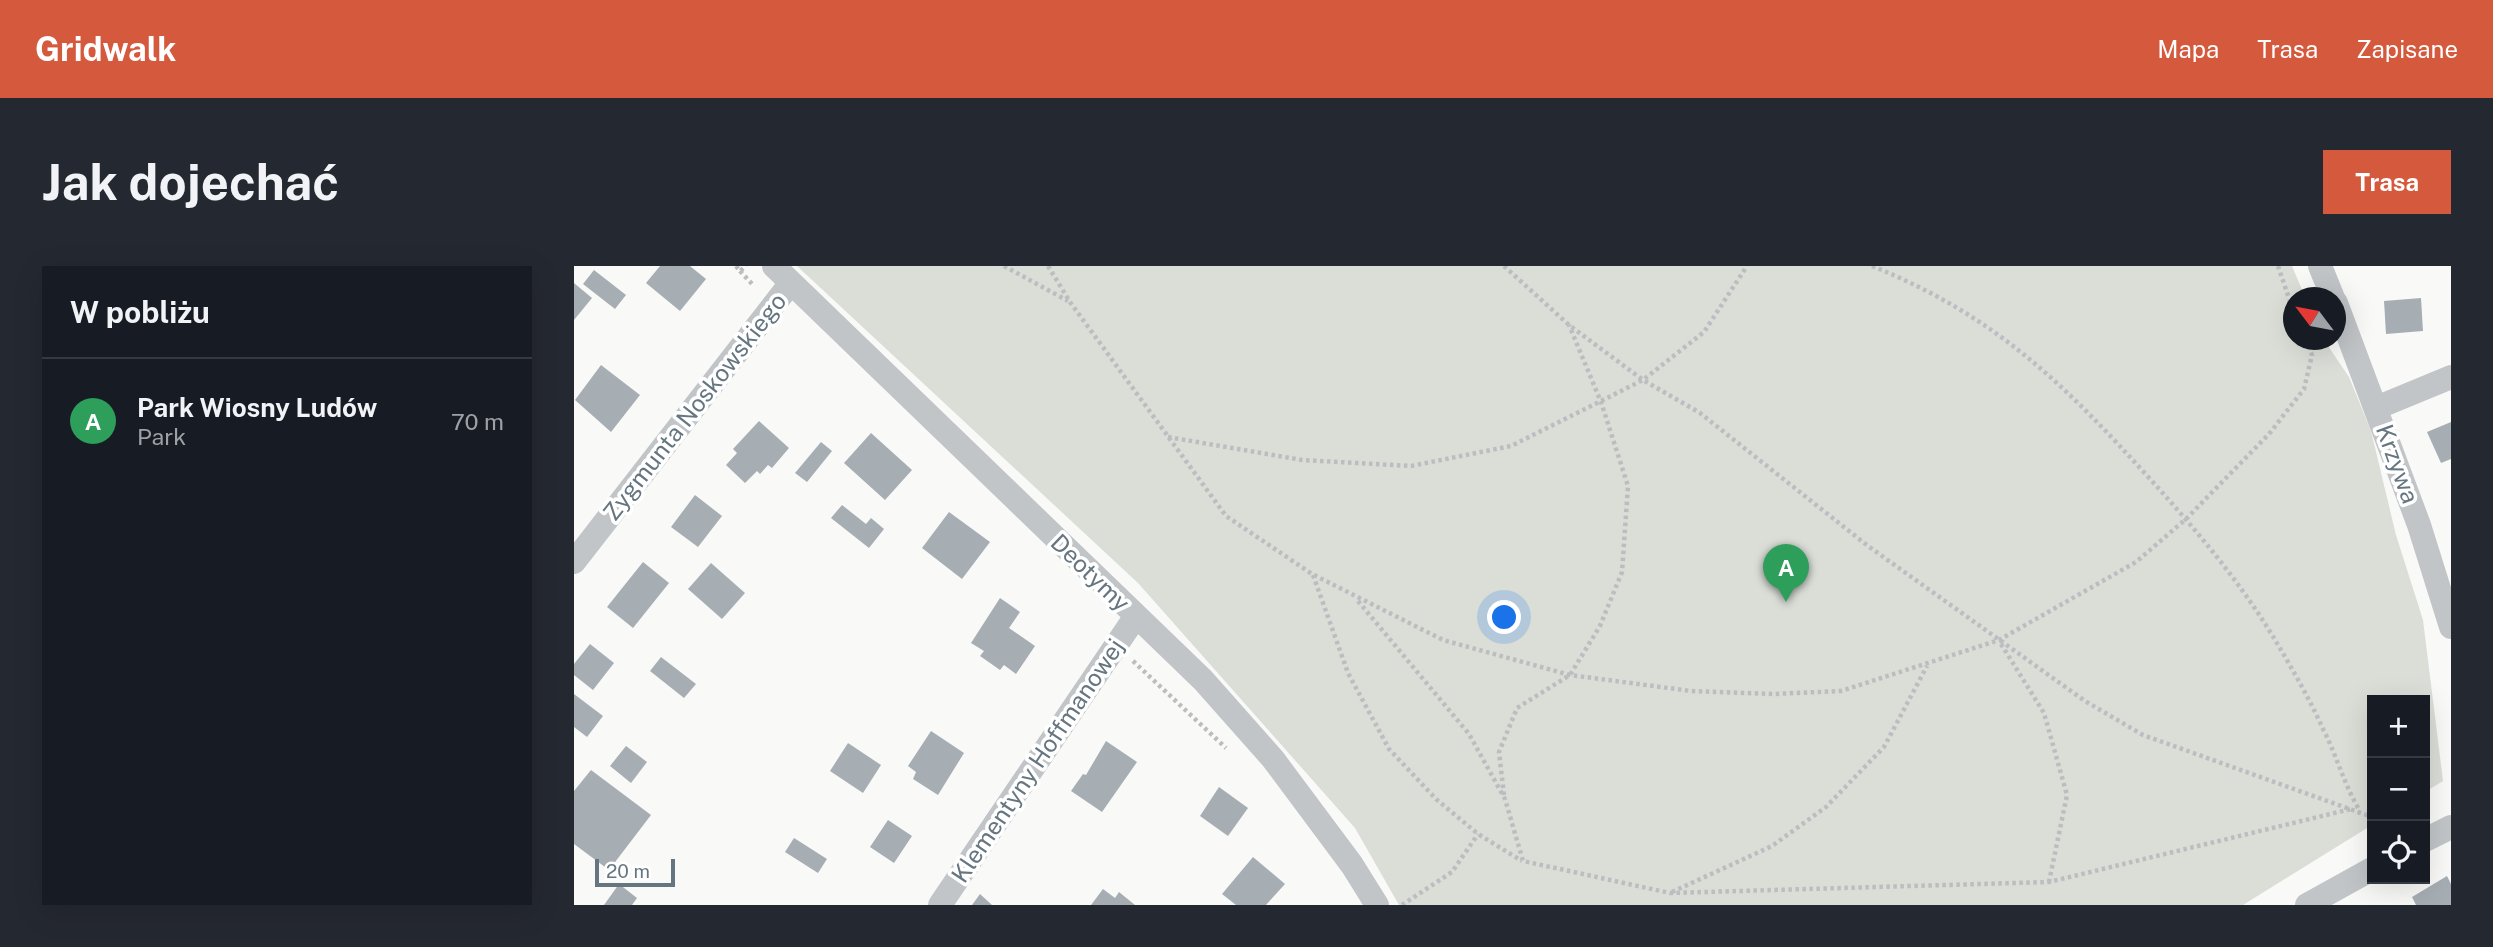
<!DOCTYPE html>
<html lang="pl">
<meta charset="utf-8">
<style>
:root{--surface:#171b24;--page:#242831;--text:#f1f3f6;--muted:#9ea1a6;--line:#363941;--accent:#d4593d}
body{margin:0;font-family:"Public Sans",sans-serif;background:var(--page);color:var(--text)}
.controls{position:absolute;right:21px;bottom:21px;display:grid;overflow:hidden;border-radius:0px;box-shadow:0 7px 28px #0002}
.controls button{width:63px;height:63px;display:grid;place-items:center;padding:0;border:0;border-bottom:2px solid var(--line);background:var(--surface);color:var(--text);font:35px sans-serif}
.compass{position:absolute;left:1709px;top:21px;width:63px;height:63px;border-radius:50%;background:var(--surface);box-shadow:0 7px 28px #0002;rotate:302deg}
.scale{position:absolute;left:21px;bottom:18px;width:80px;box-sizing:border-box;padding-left:7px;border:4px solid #667680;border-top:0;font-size:19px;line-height:24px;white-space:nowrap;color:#667680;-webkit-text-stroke:5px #fff;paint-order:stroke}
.you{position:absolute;left:931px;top:352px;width:24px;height:24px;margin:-18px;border:5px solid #fff;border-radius:50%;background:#1a73e8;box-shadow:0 0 0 10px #1a73e833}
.badge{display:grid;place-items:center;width:46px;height:46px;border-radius:50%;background:var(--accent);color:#fff;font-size:23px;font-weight:700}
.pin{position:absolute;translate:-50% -58px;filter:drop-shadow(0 2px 4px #0008)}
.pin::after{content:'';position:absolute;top:37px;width:24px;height:21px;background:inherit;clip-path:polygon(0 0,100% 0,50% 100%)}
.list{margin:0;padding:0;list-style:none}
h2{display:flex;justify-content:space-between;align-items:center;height:91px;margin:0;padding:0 28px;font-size:30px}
h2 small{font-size:23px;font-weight:400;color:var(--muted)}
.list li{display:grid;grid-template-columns:46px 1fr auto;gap:21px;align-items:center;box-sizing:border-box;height:126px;padding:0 28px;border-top:2px solid var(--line)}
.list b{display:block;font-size:26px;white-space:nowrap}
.list p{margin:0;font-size:23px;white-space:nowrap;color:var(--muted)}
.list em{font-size:23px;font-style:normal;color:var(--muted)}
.icon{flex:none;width:38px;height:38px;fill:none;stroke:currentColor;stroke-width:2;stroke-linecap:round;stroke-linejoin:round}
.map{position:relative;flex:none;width:1877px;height:639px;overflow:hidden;border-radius:0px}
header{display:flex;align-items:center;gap:42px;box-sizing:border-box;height:98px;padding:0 35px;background:var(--accent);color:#fff}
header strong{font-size:33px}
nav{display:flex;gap:38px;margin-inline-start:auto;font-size:24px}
.intro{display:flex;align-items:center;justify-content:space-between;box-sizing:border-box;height:168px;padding:0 42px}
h1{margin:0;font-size:49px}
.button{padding:18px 32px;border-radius:0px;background:var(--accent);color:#fff;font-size:24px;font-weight:700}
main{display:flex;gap:42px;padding:0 42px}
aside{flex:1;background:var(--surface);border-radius:0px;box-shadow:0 7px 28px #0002}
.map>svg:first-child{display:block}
.green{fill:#daded7}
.building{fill:#a6aeb4}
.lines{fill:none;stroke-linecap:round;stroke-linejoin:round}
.path{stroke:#bbbec0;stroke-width:4.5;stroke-dasharray:3.5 3.5;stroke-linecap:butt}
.minor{stroke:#c1c5c8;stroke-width:24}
.labels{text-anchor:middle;stroke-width:7;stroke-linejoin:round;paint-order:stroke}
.street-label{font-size:24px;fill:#667680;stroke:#fff}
</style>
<header>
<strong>Gridwalk</strong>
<nav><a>Mapa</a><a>Trasa</a><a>Zapisane</a></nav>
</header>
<div class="intro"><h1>Jak dojechać</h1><a class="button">Trasa</a></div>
<main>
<aside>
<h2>W pobliżu<small></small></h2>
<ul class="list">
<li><span class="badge" style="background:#2e9e5b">A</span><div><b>Park Wiosny Ludów</b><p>Park</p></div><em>70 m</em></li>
</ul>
</aside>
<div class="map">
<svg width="1877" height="639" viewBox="0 0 1877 639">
<rect width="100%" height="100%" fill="#f9f9f8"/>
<path class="green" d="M223,0H1718L1731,31L1720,32V74H1750L1775,111L1797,165L1822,269L1849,354L1869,515L1851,526V434H1798V559L1669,639H825L781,562L564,317Z"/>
<g class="building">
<path d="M86,0H116L132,13L106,45L72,17Z"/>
<path d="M20,4L52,29L41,43L9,18Z"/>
<path d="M0,17L18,32L0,54Z"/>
<path d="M1847,32L1849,65L1812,68L1810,35Z"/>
<path d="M27,99L66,129L37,166L1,134Z"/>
<path d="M185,155L215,182L198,202L194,199L186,208L183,205L171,217L152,199L163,187L159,183Z"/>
<path d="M1877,156V193L1867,197L1853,166Z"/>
<path d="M297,167L338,204L311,234L270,197Z"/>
<path d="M247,176L258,185L233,216L221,207Z"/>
<path d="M121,229L148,250L124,281L97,261Z"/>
<path d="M268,239L292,258L297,252L310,263L295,282L257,252Z"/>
<path d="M375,246L416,276L388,313L348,282Z"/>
<path d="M69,296L95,317L59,362L33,341Z"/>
<path d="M137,297L171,327L148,353L114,323Z"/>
<path d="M426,332L446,346L435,362L461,380L442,408L430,399L426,404L406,390L410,385L397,377Z"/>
<path d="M16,378L40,397L19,424L0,409V398Z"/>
<path d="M87,391L122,418L110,432L76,405Z"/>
<path d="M0,428L29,450L13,471L0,461Z"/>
<path d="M357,465L390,487L364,529L339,513L342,506L334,500Z"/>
<path d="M532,475L563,496L528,546L497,525L509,508L512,509Z"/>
<path d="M274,477L307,499L289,527L256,505Z"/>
<path d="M52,480L73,496L57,517L36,500Z"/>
<path d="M17,504L77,549L35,604L0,578V525Z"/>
<path d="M645,521L674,542L654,570L626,550Z"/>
<path d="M314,554L338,570L320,597L296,581Z"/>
<path d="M220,572L253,593L244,607L211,586Z"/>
<path d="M679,591L711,618L692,639H662L648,628Z"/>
<path d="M1873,610L1877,618V639H1842L1838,631Z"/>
<path d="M45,618L63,632L58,639H30Z"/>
<path d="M529,623L541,632L545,626L561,639H517Z"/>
<path d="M406,628L418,639H398Z"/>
</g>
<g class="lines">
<g class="path">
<path d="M162,0L166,5L172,0"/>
<path d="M430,0L494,35"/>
<path d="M474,0L496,36L652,250L738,308L869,374L996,409L1117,425L1199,428L1267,425L1425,374L1562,296L1612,253L1695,168L1730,123L1738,89L1731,74"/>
<path d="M930,0L995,59L1069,114L1126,147L1294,280L1511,435L1569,469L1798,551"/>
<path d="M1298,0C1422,50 1490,118 1577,214C1623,265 1669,319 1704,379C1720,406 1736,434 1749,463C1763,490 1770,519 1786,545"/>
<path d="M1704,0L1720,47"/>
<path d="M166,5L180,20"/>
<path d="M594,171L728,194L837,200L937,180L1069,114L1130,66L1173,0"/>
<path d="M739,309L774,407L815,483L862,533L904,568L948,595"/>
<path d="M784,335L895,468L931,533L949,595L1096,627L1475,616L1777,543"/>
<path d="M1427,378L1470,447L1493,529L1475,616"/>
<path d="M559,395L652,482"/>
<path d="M930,529L925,486L943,442L996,409L1026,360L1048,306L1054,220L1027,136L995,59"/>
<path d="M1098,626L1198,580L1252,541L1310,481L1353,400"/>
<path d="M828,639L878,606L904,568"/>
</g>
<g class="minor">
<path d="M200,0L629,414L699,493L778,599L803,639"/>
<path d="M1746,0L1759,32"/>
<path d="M1762,37L1845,259L1877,361"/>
<path d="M1802,142L1877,111"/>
<path d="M0,296L216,18"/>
<path d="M1851,574L1877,561"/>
<path d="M366,639L562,350"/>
<path d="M1733,639L1798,603"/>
</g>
</g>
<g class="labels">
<g class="street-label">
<text transform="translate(121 141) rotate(-52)" y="8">Zygmunta Noskowskiego</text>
<text transform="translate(1823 198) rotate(70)" y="8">Krzywa</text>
<text transform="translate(516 307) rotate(44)" y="8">Deotymy</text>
<text transform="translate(464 495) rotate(-56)" y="8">Klementyny Hoffmanowej</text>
</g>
</g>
</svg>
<div class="controls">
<button>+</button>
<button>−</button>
<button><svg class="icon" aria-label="locate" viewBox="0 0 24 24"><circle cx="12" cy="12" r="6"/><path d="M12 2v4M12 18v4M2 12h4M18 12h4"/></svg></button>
</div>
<svg class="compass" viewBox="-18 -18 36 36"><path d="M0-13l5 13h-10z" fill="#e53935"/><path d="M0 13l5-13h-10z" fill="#9ea1a6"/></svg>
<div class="scale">20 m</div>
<div class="you"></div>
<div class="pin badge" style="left:1212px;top:336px;background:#2e9e5b">A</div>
</div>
</main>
